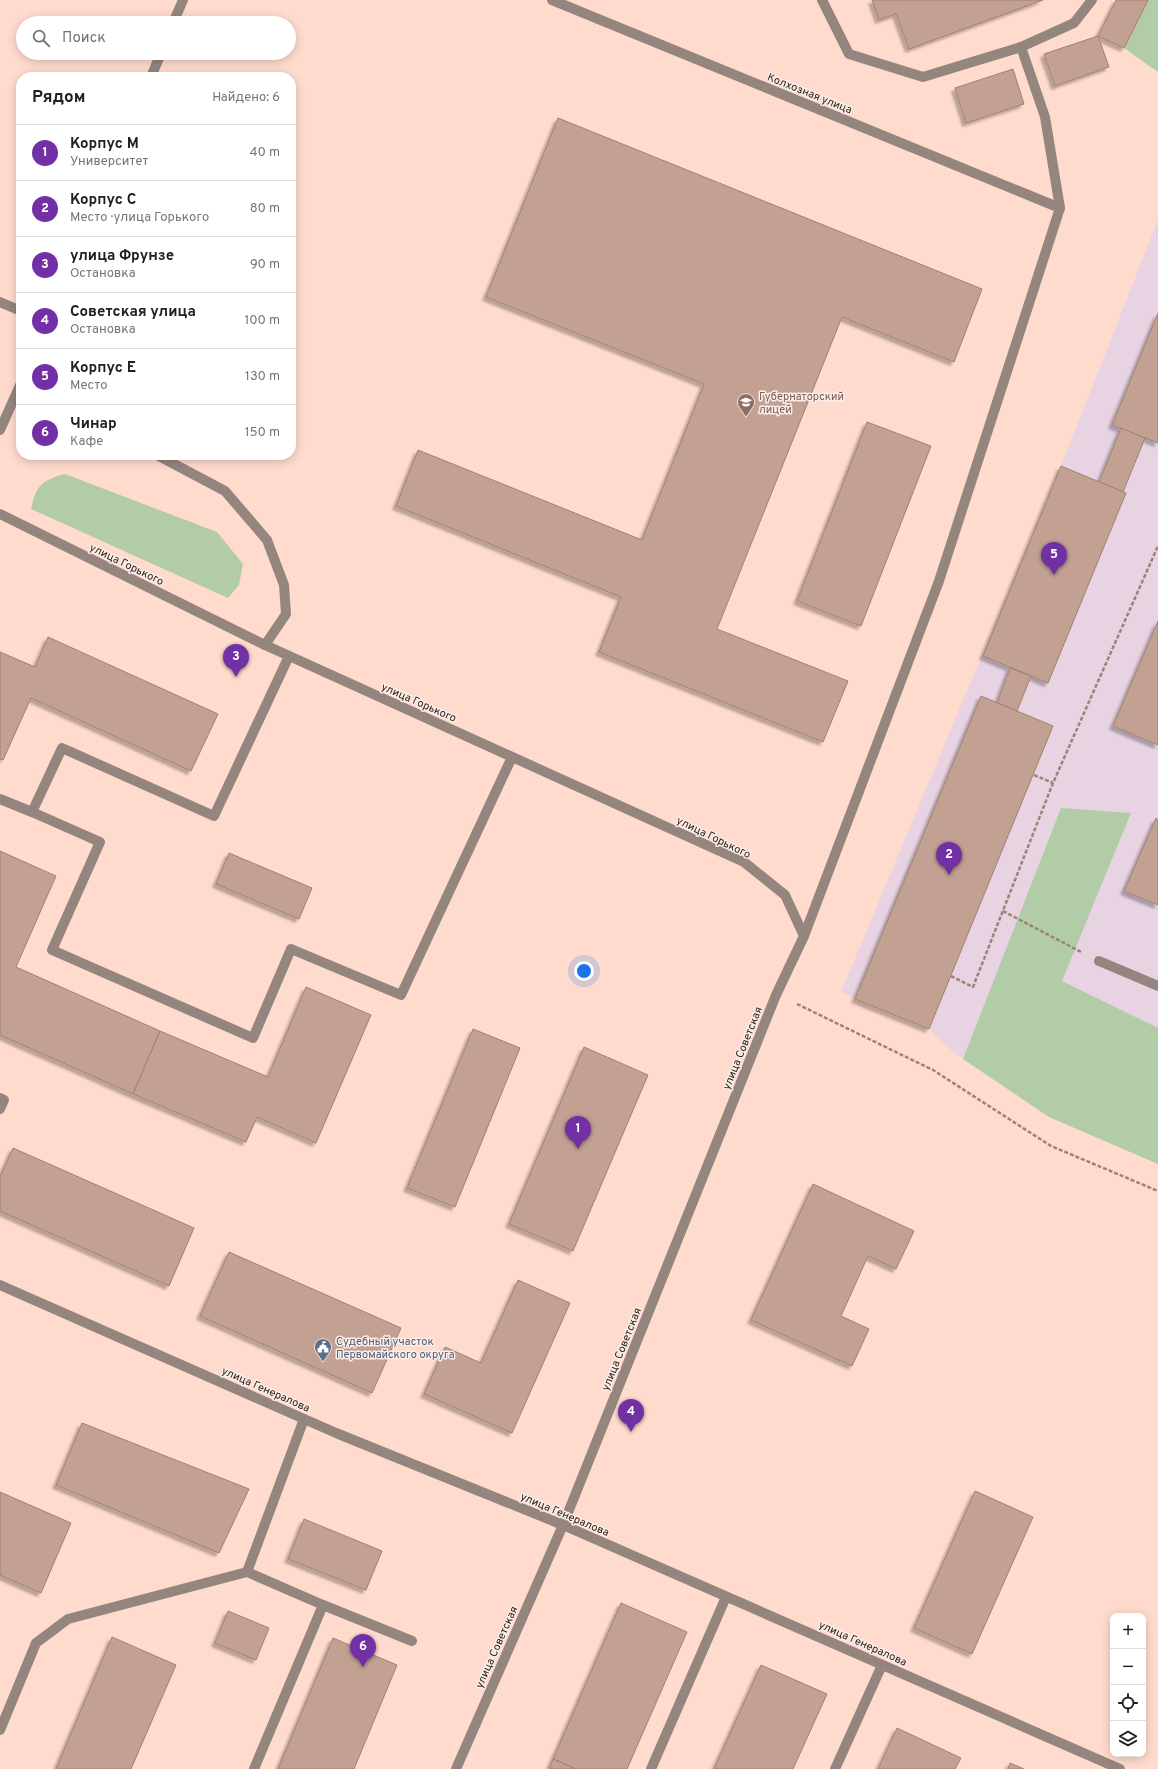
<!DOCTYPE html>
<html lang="ru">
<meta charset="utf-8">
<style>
:root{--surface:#fff;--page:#f6f6f6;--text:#202124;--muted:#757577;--line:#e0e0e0;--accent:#7230a5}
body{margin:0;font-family:Overpass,sans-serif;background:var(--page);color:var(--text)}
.controls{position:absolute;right:12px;bottom:12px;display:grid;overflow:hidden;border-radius:8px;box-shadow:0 2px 10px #0003}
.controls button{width:36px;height:36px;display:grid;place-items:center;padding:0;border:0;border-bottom:1px solid var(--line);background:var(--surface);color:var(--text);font:20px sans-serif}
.you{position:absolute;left:584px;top:971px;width:14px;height:14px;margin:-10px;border:3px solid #fff;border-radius:50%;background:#1a73e8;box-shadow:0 0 0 6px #1a73e833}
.badge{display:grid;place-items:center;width:26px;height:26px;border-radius:50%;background:var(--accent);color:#fff;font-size:13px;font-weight:700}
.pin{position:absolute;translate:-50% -33px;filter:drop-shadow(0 1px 2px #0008)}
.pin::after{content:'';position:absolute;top:21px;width:14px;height:12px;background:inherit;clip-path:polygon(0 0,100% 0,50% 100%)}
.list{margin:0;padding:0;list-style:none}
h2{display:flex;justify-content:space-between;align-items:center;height:52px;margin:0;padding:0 16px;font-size:17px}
h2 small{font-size:13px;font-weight:400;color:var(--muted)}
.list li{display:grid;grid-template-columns:26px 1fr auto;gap:12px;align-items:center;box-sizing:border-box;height:56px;padding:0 16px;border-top:1px solid var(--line)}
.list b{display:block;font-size:15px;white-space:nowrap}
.list p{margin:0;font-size:13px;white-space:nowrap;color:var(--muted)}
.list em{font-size:13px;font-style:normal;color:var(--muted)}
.icon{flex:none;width:22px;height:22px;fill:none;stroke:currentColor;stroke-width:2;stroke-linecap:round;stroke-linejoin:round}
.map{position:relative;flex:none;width:1158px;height:1769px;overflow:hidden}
.search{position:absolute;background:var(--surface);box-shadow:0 2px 10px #0003;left:16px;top:16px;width:280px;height:44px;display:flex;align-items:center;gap:10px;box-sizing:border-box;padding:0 14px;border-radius:22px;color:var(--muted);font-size:15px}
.panel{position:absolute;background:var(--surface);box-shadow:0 2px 10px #0003;left:16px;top:72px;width:280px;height:388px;border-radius:16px}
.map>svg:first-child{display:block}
.education{fill:#e7d3e2}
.green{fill:#b3cca8}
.building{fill:#c2a193;stroke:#a08073;filter:url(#shadow)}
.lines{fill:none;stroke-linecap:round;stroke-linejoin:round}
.path{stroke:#9c8379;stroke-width:2.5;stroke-dasharray:4 2;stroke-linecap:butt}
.minor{stroke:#94857f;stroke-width:10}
.labels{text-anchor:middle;stroke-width:3;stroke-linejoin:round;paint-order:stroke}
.street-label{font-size:11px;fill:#2a1e19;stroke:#fcede8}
.education-label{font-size:11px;fill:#785e54;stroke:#fcede8;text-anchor:start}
.service-label{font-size:11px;fill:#4e5e75;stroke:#fcede8;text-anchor:start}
</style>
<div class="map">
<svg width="1158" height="1769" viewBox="0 0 1158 1769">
<defs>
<filter id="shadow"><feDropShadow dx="-3.5" dy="3.5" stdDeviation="1" flood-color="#0004"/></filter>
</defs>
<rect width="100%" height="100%" fill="#ffdbcd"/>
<path class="education" d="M1158,220V1164L1049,1117L963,1059L946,1046L929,1029L841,992L1061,466Z"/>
<g class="green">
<path d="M1148,0H1158V72L1124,48Z"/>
<path d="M65,474L217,532L243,564L239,585L228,598L31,509C36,485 42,480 65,474Z"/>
<path d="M1061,808L1131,813L1062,981L1158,1028V1164L1049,1117L963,1059Z"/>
</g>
<g class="building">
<path d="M872,0H1043L909,49L896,14L879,20Z"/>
<path d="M1116,0H1148L1124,48L1098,36Z"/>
<path d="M1098,36L1109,67L1055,86L1044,54Z"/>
<path d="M1013,69L1024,104L966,123L955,88Z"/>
<path d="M558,118L982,289L954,362L842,317L717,629L848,681L823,742L599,652L621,597L396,506L418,450L642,540L704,384L486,297Z"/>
<path d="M1158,313V443L1112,425Z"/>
<path d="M867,422L931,446L861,626L797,601Z"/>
<path d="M1121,428L1145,438L1123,492L1099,482Z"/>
<path d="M1061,466L1126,493L1048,683L983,656Z"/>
<path d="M1158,621V745L1113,726Z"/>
<path d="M48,637L218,714L191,771L31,698L3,760L0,759V652L35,667Z"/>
<path d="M1010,668L1031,676L1017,711L997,703Z"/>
<path d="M981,696L1053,726L929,1029L855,999Z"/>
<path d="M1156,818L1158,820V905L1124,891Z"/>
<path d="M0,851L56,876L16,967L160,1031L133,1094L0,1035Z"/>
<path d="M229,853L312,888L299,919L216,884Z"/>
<path d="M306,987L371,1015L316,1143L257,1117L246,1142L133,1094L160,1031L268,1077Z"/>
<path d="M473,1029L520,1048L455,1207L407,1188Z"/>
<path d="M584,1047L648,1075L573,1251L509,1224Z"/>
<path d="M13,1148L194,1228L169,1286L0,1211V1177Z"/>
<path d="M813,1184L914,1231L896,1269L868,1256L841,1316L869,1329L852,1366L751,1320Z"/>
<path d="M229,1252L401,1328L372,1393L200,1316Z"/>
<path d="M518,1280L570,1303L512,1433L424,1394L445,1347L481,1363Z"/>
<path d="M82,1423L249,1489L219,1553L56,1485Z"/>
<path d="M975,1491L1033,1517L972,1654L914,1628Z"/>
<path d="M0,1492L71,1523L41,1593L0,1575Z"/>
<path d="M304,1519L382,1551L366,1590L288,1559Z"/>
<path d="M621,1603L687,1632L627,1769H576L553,1759Z"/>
<path d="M228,1611L269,1628L256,1660L215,1643Z"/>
<path d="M112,1637L176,1665L131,1769H56Z"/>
<path d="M333,1638L397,1665L354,1769H278Z"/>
<path d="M761,1665L827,1694L793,1769H714Z"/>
<path d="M897,1728L961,1758L955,1769H878Z"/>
<path d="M553,1759L576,1769H549Z"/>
<path d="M1010,1763L1024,1769H1008Z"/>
</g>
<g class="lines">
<g class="path">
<path d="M1034,775L1053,783"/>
<path d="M1003,911L1081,952"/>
<path d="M951,976L973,987L1053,783L1158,546"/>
<path d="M797,1004L933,1070L1051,1146L1158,1191"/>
</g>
<g class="minor">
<path d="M552,0L1060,208"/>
<path d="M173,23L183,0"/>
<path d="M1021,47L1074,23L1092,0"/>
<path d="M151,77L161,53"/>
<path d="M0,302L21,311"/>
<path d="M0,430L21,383"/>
<path d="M157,455L225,491L267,540L284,585L286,614L265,645"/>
<path d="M0,514L265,645L744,862L785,895L804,936"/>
<path d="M0,799L32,812L62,748L214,816L289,656"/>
<path d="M32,812L100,842L52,950L253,1038L291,949L401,995L512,757"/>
<path d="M1099,961L1158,986"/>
<path d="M0,1098L4,1100L0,1109"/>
<path d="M0,1285L336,1433L563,1525L1120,1769"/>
<path d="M247,1572L304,1419"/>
<path d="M0,1730L36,1643L68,1619L247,1572L323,1605"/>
<path d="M254,1769L323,1605L412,1641"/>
<path d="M456,1769L563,1525L776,995L804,936L939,581L1060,208L1045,117L1021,47L923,77L849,54L822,0"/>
<path d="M651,1769L726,1597"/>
<path d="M835,1769L882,1665"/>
</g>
</g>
<defs>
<g id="school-pin" transform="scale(0.9)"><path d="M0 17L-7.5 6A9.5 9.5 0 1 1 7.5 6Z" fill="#8d6e63" stroke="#fcede8"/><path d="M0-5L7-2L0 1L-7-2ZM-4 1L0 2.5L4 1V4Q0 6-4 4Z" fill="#fff"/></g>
<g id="civic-pin" transform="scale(0.9)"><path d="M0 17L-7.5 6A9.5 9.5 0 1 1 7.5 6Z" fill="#5c6f8a" stroke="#fcede8"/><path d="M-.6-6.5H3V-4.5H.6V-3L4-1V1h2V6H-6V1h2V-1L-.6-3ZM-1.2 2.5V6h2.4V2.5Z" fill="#fff"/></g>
</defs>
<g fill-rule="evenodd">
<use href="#school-pin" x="746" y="402"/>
<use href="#civic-pin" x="323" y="1347"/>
</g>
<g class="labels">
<g class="street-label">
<text transform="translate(810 93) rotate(22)" y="4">Колхозная улица</text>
<text transform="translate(127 564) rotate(26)" y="4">улица Горького</text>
<text transform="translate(419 702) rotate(24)" y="4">улица Горького</text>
<text transform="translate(714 837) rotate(26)" y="4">улица Горького</text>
<text transform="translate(742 1048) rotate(-68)" y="4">улица Советская</text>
<text transform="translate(621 1349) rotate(-68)" y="4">улица Советская</text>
<text transform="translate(266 1389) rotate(24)" y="4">улица Генералова</text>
<text transform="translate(565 1514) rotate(23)" y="4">улица Генералова</text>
<text transform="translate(863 1643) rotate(24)" y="4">улица Генералова</text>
<text transform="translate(496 1647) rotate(-66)" y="4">улица Советская</text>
</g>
<g class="education-label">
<text x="759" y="400">Губернаторский<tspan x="759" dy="13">лицей</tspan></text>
</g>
<g class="service-label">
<text x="336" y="1345">Судебный участок<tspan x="336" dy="13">Первомайского округа</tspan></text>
</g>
</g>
</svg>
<div class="controls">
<button>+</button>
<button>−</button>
<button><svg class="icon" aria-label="locate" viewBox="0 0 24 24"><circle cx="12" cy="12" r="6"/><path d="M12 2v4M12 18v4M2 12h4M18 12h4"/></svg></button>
<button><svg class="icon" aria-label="layers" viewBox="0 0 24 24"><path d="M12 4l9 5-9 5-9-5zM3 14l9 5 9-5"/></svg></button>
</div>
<div class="you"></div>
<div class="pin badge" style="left:578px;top:1149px">1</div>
<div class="pin badge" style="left:949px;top:875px">2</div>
<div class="pin badge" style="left:236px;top:677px">3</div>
<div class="pin badge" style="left:631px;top:1432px">4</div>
<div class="pin badge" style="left:1054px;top:575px">5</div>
<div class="pin badge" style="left:363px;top:1667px">6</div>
<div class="search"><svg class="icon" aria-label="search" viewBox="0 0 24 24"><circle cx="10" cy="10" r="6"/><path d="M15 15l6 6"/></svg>Поиск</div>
<section class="panel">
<h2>Рядом<small>Найдено: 6</small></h2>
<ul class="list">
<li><span class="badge">1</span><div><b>Корпус M</b><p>Университет</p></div><em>40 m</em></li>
<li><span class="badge">2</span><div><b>Корпус С</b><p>Место · улица Горького</p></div><em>80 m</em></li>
<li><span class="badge">3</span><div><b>улица Фрунзе</b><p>Остановка</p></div><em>90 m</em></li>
<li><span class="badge">4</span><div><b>Советская улица</b><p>Остановка</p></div><em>100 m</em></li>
<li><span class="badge">5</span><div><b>Корпус Е</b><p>Место</p></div><em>130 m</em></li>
<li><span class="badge">6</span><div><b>Чинар</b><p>Кафе</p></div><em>150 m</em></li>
</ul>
</section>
</div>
